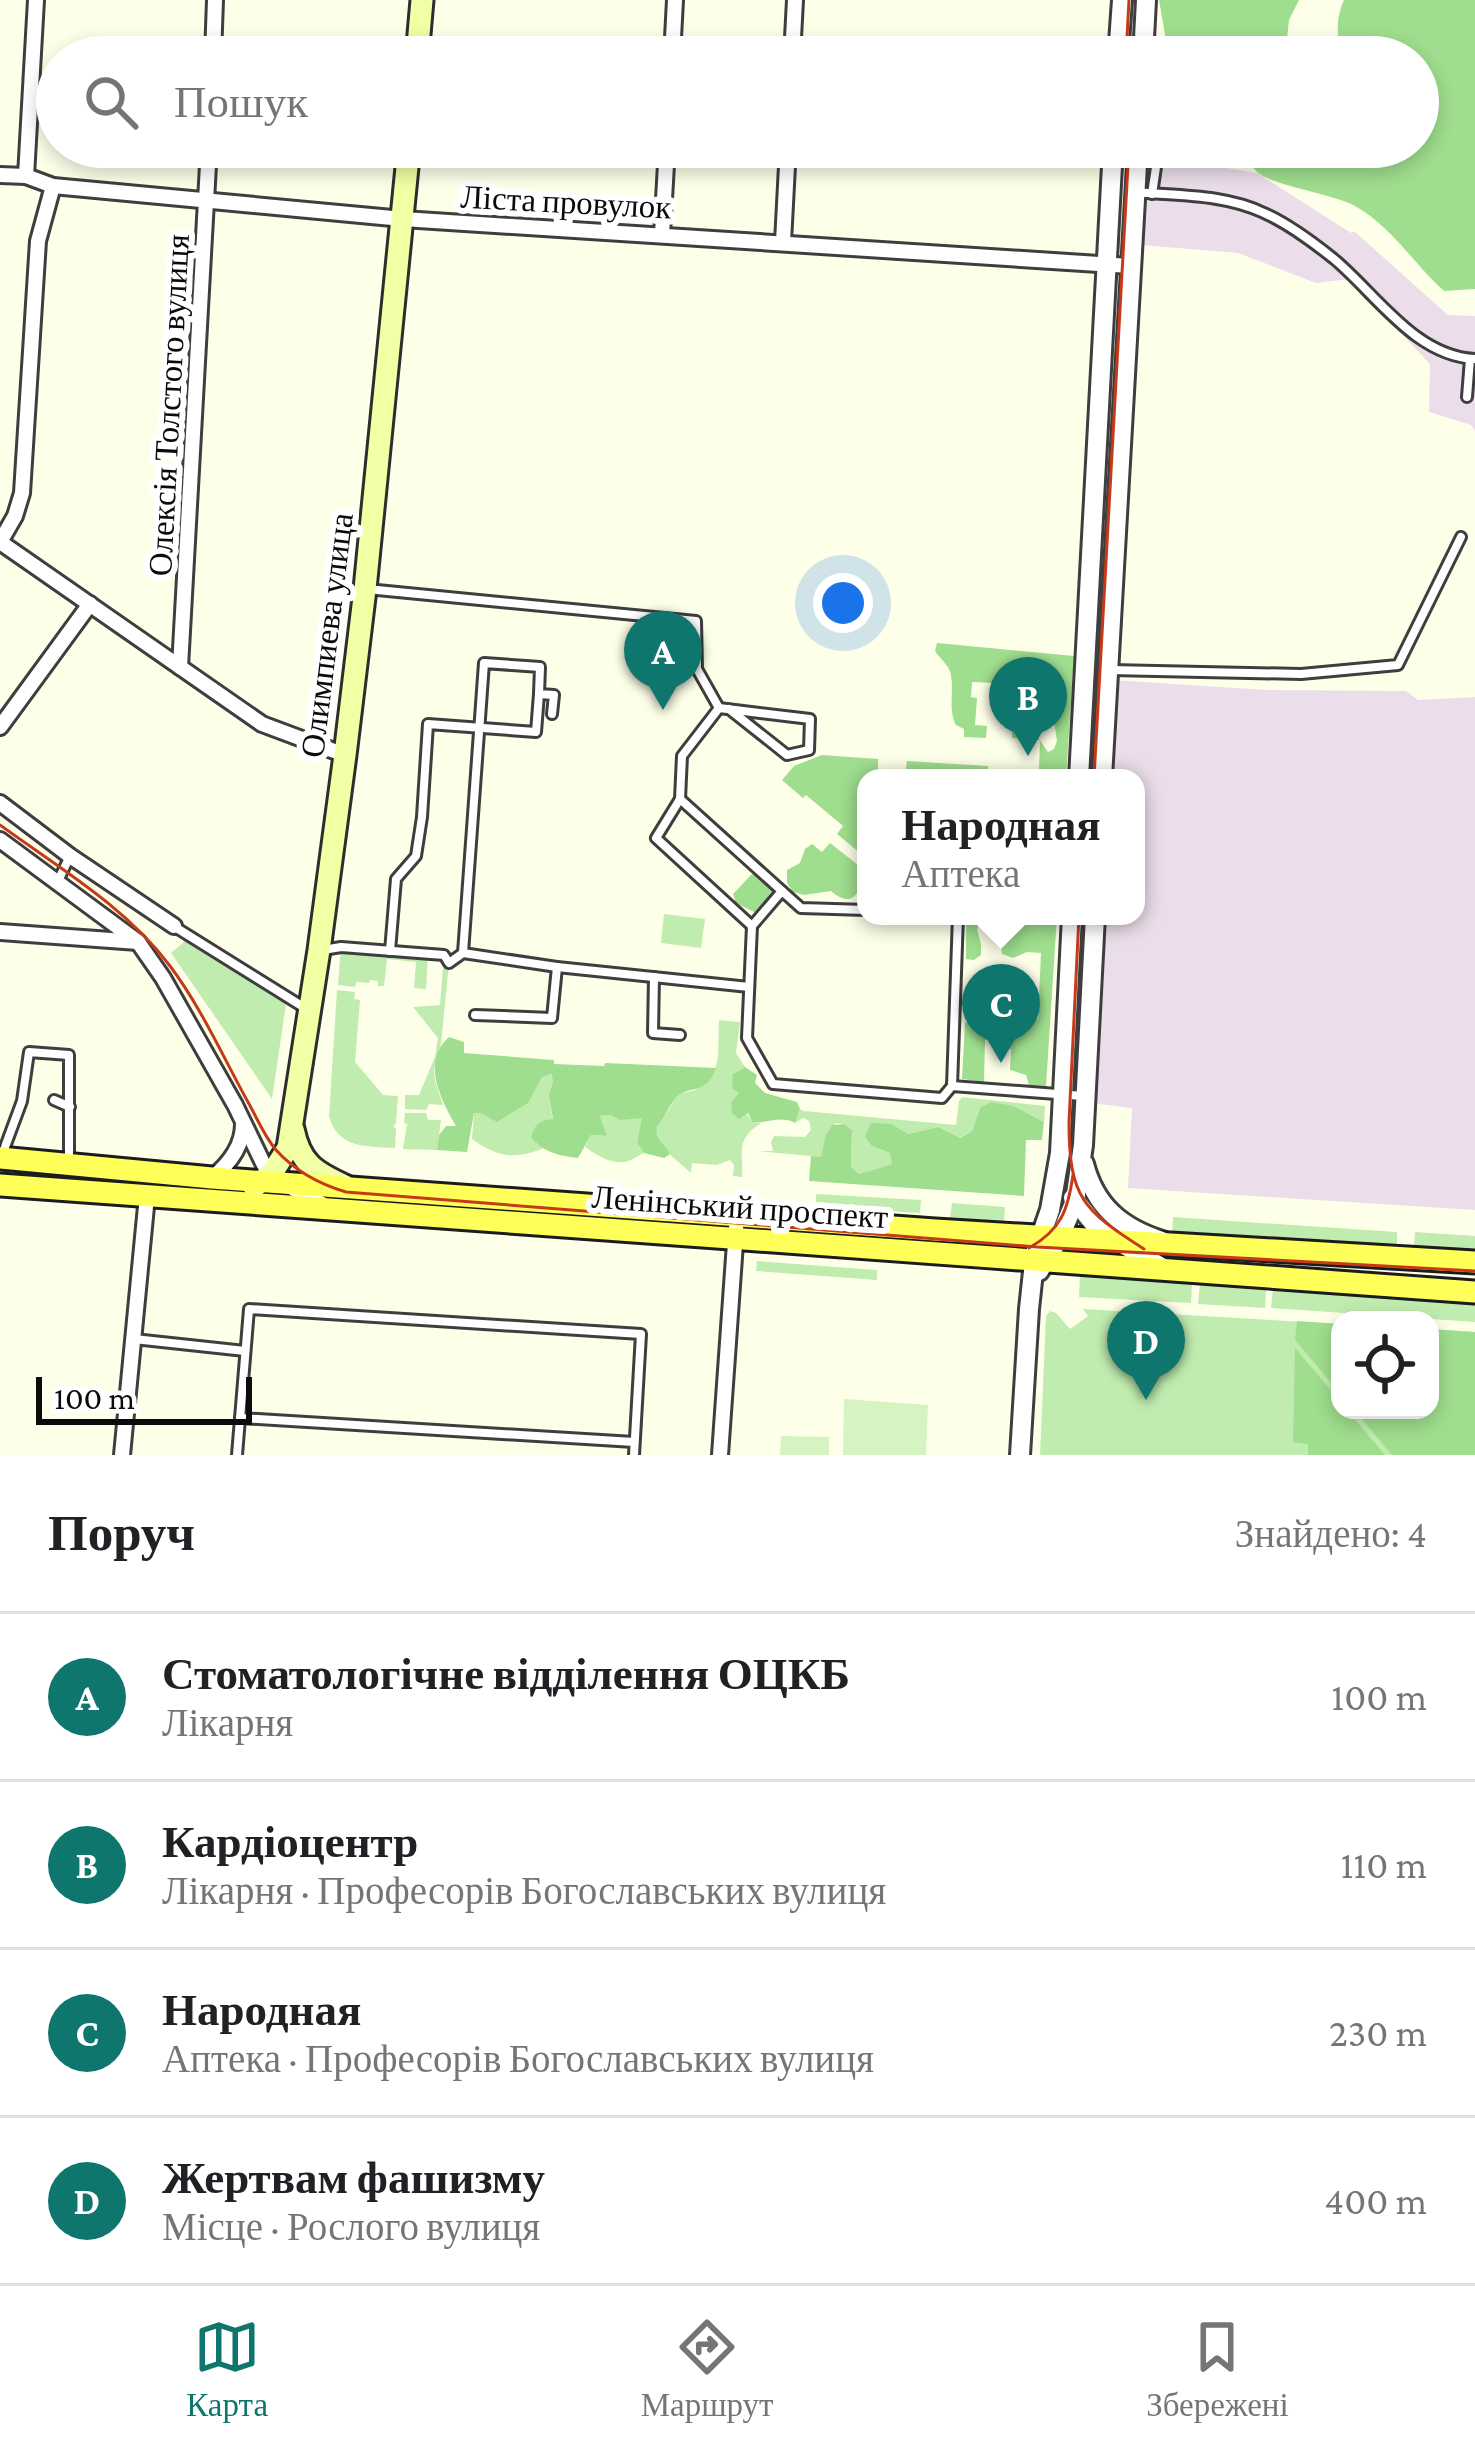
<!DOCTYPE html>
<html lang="uk">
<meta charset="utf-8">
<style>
:root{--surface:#fff;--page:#f6f6f6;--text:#202124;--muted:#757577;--line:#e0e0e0;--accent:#0f766e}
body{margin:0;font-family:"Crimson Pro",serif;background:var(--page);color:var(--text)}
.controls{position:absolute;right:36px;bottom:36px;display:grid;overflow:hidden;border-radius:24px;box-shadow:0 6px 18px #0003}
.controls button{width:108px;height:108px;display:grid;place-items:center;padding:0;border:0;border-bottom:3px solid var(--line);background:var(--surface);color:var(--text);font:60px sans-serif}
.scale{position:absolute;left:36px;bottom:30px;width:216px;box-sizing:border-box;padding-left:12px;border:6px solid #0b0b0b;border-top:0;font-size:33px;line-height:42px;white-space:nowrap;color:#0b0b0b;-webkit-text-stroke:9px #fff;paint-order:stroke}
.you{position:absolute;left:843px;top:603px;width:42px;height:42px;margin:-30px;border:9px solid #fff;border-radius:50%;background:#1a73e8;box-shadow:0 0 0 18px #1a73e833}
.badge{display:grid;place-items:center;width:78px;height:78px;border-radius:50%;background:var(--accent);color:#fff;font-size:39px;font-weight:700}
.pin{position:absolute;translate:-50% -99px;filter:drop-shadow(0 3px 6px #0008)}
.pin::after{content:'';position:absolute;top:63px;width:42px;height:36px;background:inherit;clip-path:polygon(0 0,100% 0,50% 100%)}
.popup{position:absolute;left:857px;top:769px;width:288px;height:156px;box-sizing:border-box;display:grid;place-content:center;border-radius:24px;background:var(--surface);filter:drop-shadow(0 3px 9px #0005);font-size:39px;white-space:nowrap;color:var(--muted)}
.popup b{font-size:45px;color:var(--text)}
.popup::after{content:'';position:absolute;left:50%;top:100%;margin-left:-24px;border:24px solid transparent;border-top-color:var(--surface)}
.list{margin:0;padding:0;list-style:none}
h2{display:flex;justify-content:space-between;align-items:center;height:156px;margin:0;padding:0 48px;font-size:51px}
h2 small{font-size:39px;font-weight:400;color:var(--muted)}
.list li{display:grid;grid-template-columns:78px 1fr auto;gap:36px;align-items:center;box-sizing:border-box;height:168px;padding:0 48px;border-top:3px solid var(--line)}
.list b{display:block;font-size:45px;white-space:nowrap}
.list p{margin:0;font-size:39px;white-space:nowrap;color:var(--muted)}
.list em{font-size:39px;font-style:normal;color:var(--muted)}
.icon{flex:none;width:66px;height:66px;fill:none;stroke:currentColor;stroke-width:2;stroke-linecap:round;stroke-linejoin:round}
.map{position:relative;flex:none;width:1475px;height:1455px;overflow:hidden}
.search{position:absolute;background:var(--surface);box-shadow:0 6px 18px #0003;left:36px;right:36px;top:36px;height:132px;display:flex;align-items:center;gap:30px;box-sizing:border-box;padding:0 42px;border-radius:66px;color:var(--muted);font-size:45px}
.sheet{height:828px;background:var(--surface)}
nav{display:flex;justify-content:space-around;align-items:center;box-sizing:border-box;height:168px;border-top:3px solid var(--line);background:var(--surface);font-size:33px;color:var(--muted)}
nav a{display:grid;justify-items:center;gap:6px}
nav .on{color:var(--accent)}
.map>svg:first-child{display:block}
.industrial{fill:#ebdeea}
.green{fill:#c1ecb0}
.forest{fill:#9fde8e;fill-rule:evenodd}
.pitch{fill:#d6f3c2}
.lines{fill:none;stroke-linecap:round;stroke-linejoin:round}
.service-casing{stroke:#3e3e3e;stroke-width:14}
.minor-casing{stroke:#3e3e3e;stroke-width:20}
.tertiary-casing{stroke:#3e3e3e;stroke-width:24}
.secondary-casing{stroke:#2d2d2d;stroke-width:27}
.primary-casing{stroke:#1c1c1c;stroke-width:27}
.service{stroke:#fff;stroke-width:8}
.minor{stroke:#fff;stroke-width:14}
.tertiary{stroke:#fff;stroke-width:18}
.secondary{stroke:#f3ffa4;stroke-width:21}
.primary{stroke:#ffff59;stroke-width:21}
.tram{stroke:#c63a18;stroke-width:3}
.labels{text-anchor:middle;stroke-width:12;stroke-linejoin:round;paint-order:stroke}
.street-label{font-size:33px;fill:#0b0b0b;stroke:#fff}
</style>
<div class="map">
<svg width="1475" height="1455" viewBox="0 0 1475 1455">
<rect width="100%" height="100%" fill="#feffe9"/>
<g class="industrial">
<path d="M1147,147H1197L1196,163L1257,173L1351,233L1354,231L1448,315L1475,316V431L1471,425L1429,412L1430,364L1350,279L1316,283L1238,253L1141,245Z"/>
<path d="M1113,680L1266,690L1406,691L1418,700L1475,697V1210L1128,1188L1132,1108L1099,1104L1092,1100L1101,916H1136V778H1108Z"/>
</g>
<g class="green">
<path d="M664,914L705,919L701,948L661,943Z"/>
<path d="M191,936L286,1004L272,1099L171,953Z"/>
<path d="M341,947L428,954L426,989L414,988L416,962L387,959L384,986H378V981L370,980L369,983L356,982L355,987L338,985Z"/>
<path d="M444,955L449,963L441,1044L434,1069L435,1081L443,1105L429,1104L426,1110L405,1109V1095H419L435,1057L438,1038L413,1007L440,1005Z"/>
<path d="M337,990L355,992L354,999L360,1000L355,1062L383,1095L398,1096L396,1123L393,1127L396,1128L395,1148C366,1146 339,1149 329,1117Z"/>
<path d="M719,1020L740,1022L736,1053L745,1067L733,1074L740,1093L737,1099L752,1122L761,1123C734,1141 744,1151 742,1177L733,1176L734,1165L730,1160L717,1165L692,1163L691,1173C677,1160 655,1146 657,1126C666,1117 673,1099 679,1095C684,1091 691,1092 697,1089C724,1075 717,1047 719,1020Z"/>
<path d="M553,1074C554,1093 547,1096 553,1120L536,1143L544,1148C514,1160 497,1157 472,1139L474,1113L481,1112L536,1085L542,1076Z"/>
<path d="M962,1097L1045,1106L1044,1122L1014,1106L980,1108L972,1131L959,1138L938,1127L908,1134L892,1124L872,1146L890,1153L893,1158L892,1164L859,1174L851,1167L852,1130L844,1124L836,1123L828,1130L821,1157L758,1151H773L771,1142L774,1136L805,1137L811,1130L809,1121L803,1118L795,1123L800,1109L804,1111L956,1125L959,1101Z"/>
<path d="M405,1113H426L428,1120H441L437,1150L403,1149L407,1124L404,1123Z"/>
<path d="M611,1115L644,1118L637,1143L644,1153C639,1155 634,1159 628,1161C612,1166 597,1155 585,1147L591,1135L607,1136L600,1116Z"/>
<path d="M816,1194L921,1200L920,1213L871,1210L866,1214L816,1210Z"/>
<path d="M952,1203L1005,1207L1004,1222L950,1219Z"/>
<path d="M1173,1217L1397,1232V1248L1172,1235Z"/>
<path d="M1415,1232L1475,1236V1252L1414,1248Z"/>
<path d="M757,1261L877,1270V1280L756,1271Z"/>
<path d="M1080,1276L1192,1283L1191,1303L1079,1297Z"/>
<path d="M1200,1284L1266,1288L1265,1308L1198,1304Z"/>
<path d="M1273,1288L1475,1301V1322L1271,1308Z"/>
<path d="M1083,1309L1340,1324V1410H1430V1329L1475,1332V1455H1040L1046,1316L1050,1311L1056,1313L1070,1329L1088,1316Z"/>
</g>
<g class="forest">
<path d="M1159,0H1299L1289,20L1285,57H1169Z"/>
<path d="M1344,0H1475V289L1444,291C1413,263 1392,227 1355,206C1331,193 1271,186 1256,171C1250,165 1247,154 1241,147H1418V57H1342C1337,36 1335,20 1344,0Z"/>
<path d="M937,643L1074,656L1066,778H1047L1039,769L1040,740L1012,738L1014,701H1020V684L972,682L971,697L977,698L975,725L987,726L986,738L964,737V729L956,725C948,710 954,692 951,675C950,666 940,659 935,651ZM1041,713L1054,721L1057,741L1054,749L1048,752L1036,735L1034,726Z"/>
<path d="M822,755L878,759V772L905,774L907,761L988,766V778H866V858L837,834L843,826L806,795L803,798L782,780L794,766Z"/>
<path d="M830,843L863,869C862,890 854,911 831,891L804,895L793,892L787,883V870L800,863L805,849L812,844L822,852Z"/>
<path d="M752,874L761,877L776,894L758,914L736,903L733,894Z"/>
<path d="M966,916H982L977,929L981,944V955L974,960L966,959Z"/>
<path d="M1005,916H1057L1046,1086L1029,1085L1026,1075L1010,1070L1011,1049L1002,1048L1003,1018L1038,1019L1041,953L1027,952L1013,958L1002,954L998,932Z"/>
<path d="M965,1022L991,1023L990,1039L985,1040L984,1082L962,1079Z"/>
<path d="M449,1037L464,1042V1053L554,1060V1064L604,1066L605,1063L716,1068C705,1098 688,1083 675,1099C667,1108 666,1117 657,1126C655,1141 664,1142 670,1154L664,1158L644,1153L637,1143L642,1118L620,1120L611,1115L600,1116L607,1136L591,1135L578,1158C560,1156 542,1152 531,1137C535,1124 540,1120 553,1119L549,1096L553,1082L552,1074L542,1077L528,1103L497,1122L481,1113H474L467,1152L437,1150L439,1135L446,1126H456C442,1101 420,1062 449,1037Z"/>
<path d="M745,1067L757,1075L755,1083L765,1093L797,1102L800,1109L795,1123C781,1115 766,1124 752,1122L748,1113L739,1119L732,1113L731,1103L739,1093L732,1088L733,1074Z"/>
<path d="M991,1102L1014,1106L1044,1122L1042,1140H1026L1024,1196L809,1181L811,1156L821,1157L826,1134L832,1125L844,1124L852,1130L851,1167L859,1174L892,1164L890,1153L872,1146L865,1137L871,1123L892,1124L908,1134L938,1127L960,1138L972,1131L980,1108Z"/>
<path d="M1297,1321L1340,1324V1393L1295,1340Z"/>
<path d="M1430,1329L1475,1332V1455H1392L1354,1410H1430Z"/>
<path d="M1295,1348L1340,1401V1410H1347L1385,1455H1308V1444L1293,1442Z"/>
</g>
<g class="pitch">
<path d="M844,1399L928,1405L926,1455H843Z"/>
<path d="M781,1436L829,1437V1455H780Z"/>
</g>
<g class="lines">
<g class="service-casing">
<g id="service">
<path d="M1135,192C1179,196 1224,194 1264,213C1287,223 1314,243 1334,259C1377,295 1415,356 1475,359"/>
<path d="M1152,194L1159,147"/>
<path d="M1467,397L1470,359"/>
<path d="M367,589L696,621L697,669L719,708L682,756L680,799L656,838L752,926L747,1038L773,1084L942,1098L952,1086L958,916"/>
<path d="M1110,670L1301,674L1398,665L1461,537"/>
<path d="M719,708L810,719L809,750L787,755L729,709"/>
<path d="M680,799L782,891"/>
<path d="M58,881L70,856"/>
<path d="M752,926L782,891L801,908L866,910"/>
<path d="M175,927L305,1008"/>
<path d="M323,950L341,947L444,955L449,963L463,953L557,967L749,987"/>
<path d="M390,951L396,879L416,856L422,817L428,724L536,732L539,694"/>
<path d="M463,953L484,663L540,667L539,694L554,695L552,714"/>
<path d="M654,977L653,1033L680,1035"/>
<path d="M475,1015L552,1018L557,967"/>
<path d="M952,1086L1083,1096"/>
<path d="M54,1100L70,1107"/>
<path d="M2,1155L22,1101L29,1052L69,1055V1163"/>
<path d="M134,1339L245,1351"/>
<path d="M240,1418L634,1442"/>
<path d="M237,1455L249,1309L641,1334L634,1455"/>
</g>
</g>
<g class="minor-casing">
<g id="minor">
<path d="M213,57L215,0"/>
<path d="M672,57L675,0"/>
<path d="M792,57L795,0"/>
<path d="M0,175L26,176L53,186L403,219L1130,266"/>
<path d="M26,176L36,0"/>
<path d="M53,186L38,241L22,493L15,516L0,542L262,724L345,755"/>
<path d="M662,234L667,147"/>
<path d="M783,242L788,147"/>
<path d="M180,667L209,147"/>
<path d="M0,727L90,604"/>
<path d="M0,803L70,856L174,926"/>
<path d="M0,840L138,942L163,978L235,1105L264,1165L283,1183L322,1204"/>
<path d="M0,932L138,942"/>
<path d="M212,1178C229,1164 243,1147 243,1124"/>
<path d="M122,1455L147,1196"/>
<path d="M720,1455L737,1215"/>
</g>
</g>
<g class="tertiary-casing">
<g id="tertiary">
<path d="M1118,57L1122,0"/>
<path d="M1143,57L1146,0"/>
<path d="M1079,778L1113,147"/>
<path d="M1102,778L1138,147"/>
<path d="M1084,1164C1095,1206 1121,1228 1162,1241"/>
<path d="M1073,1198L1099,1230L1163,1268"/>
<path d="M1039,1271L1060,1237L1075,1201L1083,1145L1095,916"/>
<path d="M1020,1455L1029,1309L1035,1253L1050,1210L1060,1153L1072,916"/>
</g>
</g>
<g class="secondary-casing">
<g id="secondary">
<path d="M417,57L422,0"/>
<path d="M293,1129C300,1163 314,1172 345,1186"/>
<path d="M254,1187L272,1173L288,1148L319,950L345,755L365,589L409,147"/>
</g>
</g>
<g class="primary-casing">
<g id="primary">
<path d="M0,1158L212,1178L935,1230L1475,1262"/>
<path d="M0,1185L1475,1292"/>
</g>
</g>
<use href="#service" class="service"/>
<use href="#minor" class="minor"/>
<use href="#tertiary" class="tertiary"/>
<use href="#secondary" class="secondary"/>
<use href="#primary" class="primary"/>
<g class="tram">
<path d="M1126,57L1129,0"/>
<path d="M1094,778L1129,147"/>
<path d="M0,825C59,868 126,907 170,966C201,1007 223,1057 248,1102C257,1118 264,1136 276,1150C295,1171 319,1184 346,1192L1037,1247L1475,1271"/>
<path d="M1079,916L1069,1122C1069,1198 1083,1210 1144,1249"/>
<path d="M1029,1248C1061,1230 1068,1210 1073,1175"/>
</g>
</g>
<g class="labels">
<g class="street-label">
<text transform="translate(566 201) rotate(3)" y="12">Ліста провулок</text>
<text transform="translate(168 405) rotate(-87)" y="12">Олексія Толстого вулиця</text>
<text transform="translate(326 635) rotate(-83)" y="12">Олимпиева улица</text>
<text transform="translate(740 1206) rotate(4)" y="12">Ленінський проспект</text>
</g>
</g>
</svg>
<div class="controls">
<button><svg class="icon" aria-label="locate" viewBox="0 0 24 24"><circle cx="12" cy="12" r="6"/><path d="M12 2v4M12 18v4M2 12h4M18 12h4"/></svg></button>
</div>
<div class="scale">100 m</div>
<div class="you"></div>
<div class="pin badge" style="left:663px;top:710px">A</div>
<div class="pin badge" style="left:1028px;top:756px">B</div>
<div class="pin badge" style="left:1001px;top:1063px">C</div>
<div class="popup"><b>Народная</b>Аптека</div>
<div class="pin badge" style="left:1146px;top:1400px">D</div>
<div class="search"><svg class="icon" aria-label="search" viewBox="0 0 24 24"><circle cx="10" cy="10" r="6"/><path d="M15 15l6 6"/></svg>Пошук</div>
</div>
<section class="sheet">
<h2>Поруч<small>Знайдено: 4</small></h2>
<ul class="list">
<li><span class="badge">A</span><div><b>Стоматологічне відділення ОЦКБ</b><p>Лікарня</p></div><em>100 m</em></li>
<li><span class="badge">B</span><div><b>Кардіоцентр</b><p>Лікарня · Професорів Богославських вулиця</p></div><em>110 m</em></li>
<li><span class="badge">C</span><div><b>Народная</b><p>Аптека · Професорів Богославських вулиця</p></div><em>230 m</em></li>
<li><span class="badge">D</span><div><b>Жертвам фашизму</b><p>Місце · Рослого вулиця</p></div><em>400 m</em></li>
</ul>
</section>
<nav>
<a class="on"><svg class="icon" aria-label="map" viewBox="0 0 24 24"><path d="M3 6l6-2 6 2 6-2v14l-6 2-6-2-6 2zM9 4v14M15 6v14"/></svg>Карта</a>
<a><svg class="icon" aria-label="directions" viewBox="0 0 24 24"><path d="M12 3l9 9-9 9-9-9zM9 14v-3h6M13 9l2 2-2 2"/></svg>Маршрут</a>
<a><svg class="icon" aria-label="saved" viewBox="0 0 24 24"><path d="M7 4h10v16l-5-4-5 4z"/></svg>Збережені</a>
</nav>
